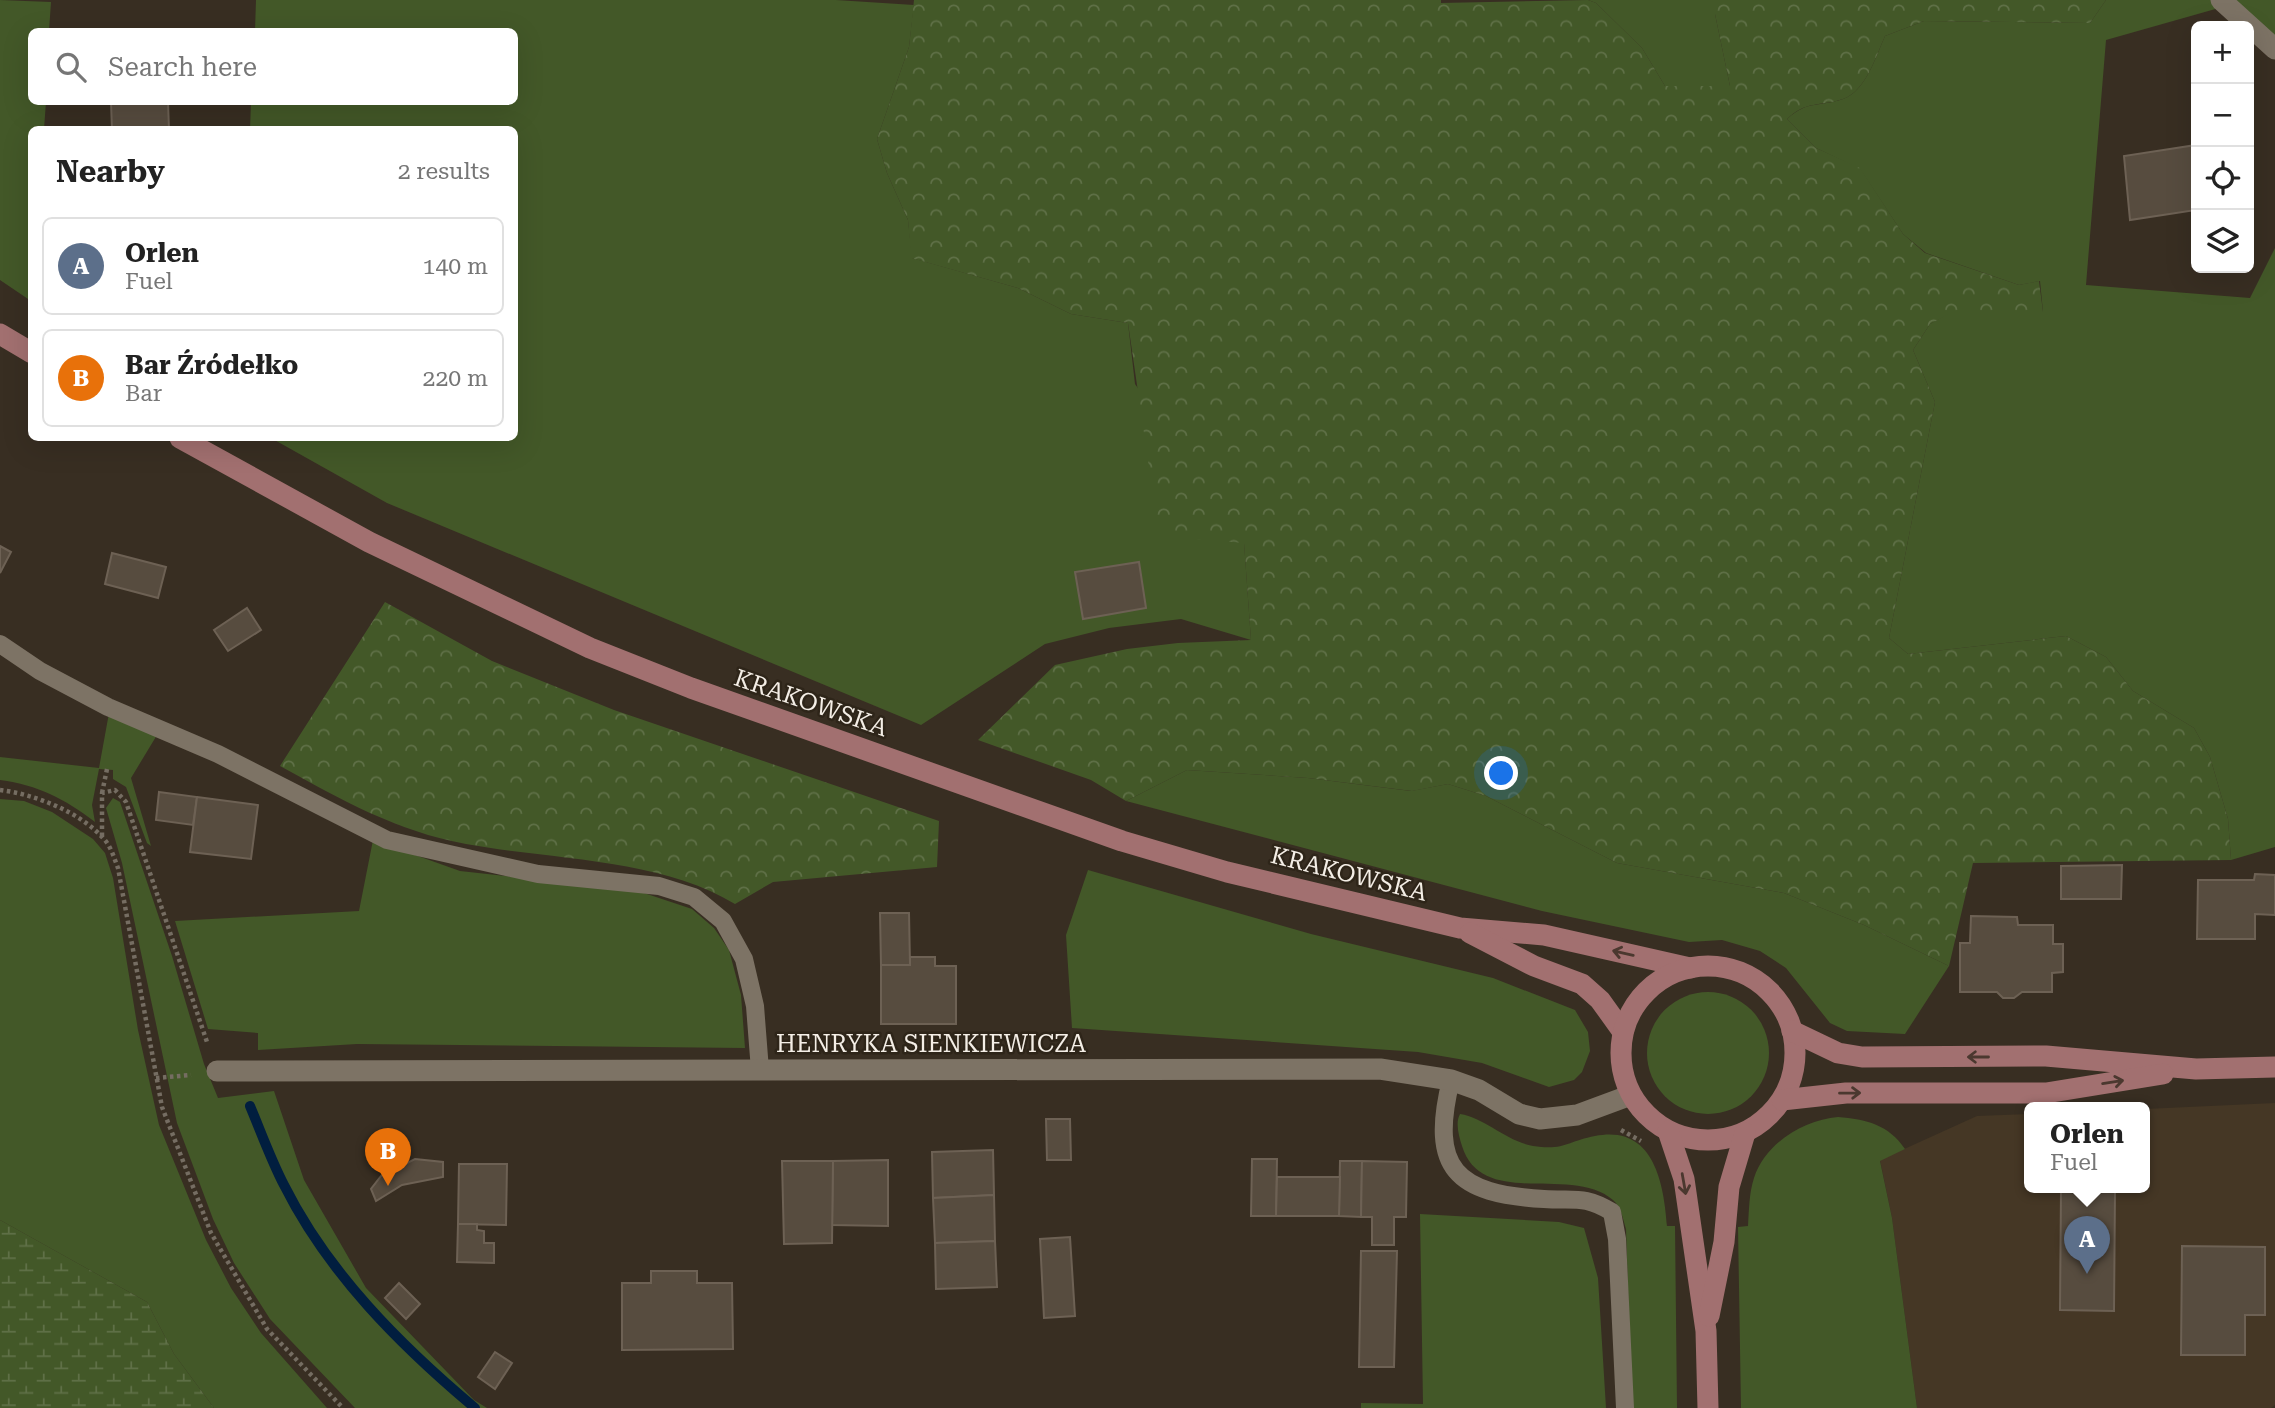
<!DOCTYPE html>
<meta charset="utf-8">
<style>
:root{--surface:#fff;--page:#f6f6f6;--text:#222;--muted:#767676;--line:#e0e0e0;--accent:#ea580c}
body{margin:0;font-family:"Roboto Serif",serif;background:var(--page);color:var(--text)}
.controls{position:absolute;right:21px;top:21px;display:grid;overflow:hidden;border-radius:10px;box-shadow:0 7px 28px #0002}
.controls button{width:63px;height:63px;display:grid;place-items:center;padding:0;border:0;border-bottom:2px solid var(--line);background:var(--surface);color:var(--text);font:35px sans-serif}
.you{position:absolute;left:1502px;top:774px;width:24px;height:24px;margin:-18px;border:5px solid #fff;border-radius:50%;background:#1a73e8;box-shadow:0 0 0 10px #1a73e833}
.badge{display:grid;place-items:center;width:46px;height:46px;border-radius:50%;background:var(--accent);color:#fff;font-size:23px;font-weight:700}
.pin{position:absolute;translate:-50% -58px;filter:drop-shadow(0 2px 4px #0008)}
.pin::after{content:'';position:absolute;top:37px;width:24px;height:21px;background:inherit;clip-path:polygon(0 0,100% 0,50% 100%)}
.popup{position:absolute;left:2024px;top:1102px;width:126px;height:91px;box-sizing:border-box;display:grid;place-content:center;border-radius:10px;background:var(--surface);filter:drop-shadow(0 2px 5px #0005);font-size:23px;white-space:nowrap;color:var(--muted)}
.popup b{font-size:26px;color:var(--text)}
.popup::after{content:'';position:absolute;left:50%;top:100%;margin-left:-14px;border:14px solid transparent;border-top-color:var(--surface)}
.list{margin:0;padding:0;list-style:none}
h2{display:flex;justify-content:space-between;align-items:center;height:91px;margin:0;padding:0 28px;font-size:30px}
h2 small{font-size:23px;font-weight:400;color:var(--muted)}
.list li{display:grid;grid-template-columns:46px 1fr auto;gap:21px;align-items:center;box-sizing:border-box;height:98px;margin:0 14px 14px;padding:0 14px;border:2px solid var(--line);border-radius:10px}
.list b{display:block;font-size:26px;white-space:nowrap}
.list p{margin:0;font-size:23px;white-space:nowrap;color:var(--muted)}
.list em{font-size:23px;font-style:normal;color:var(--muted)}
.icon{flex:none;width:38px;height:38px;fill:none;stroke:currentColor;stroke-width:2;stroke-linecap:round;stroke-linejoin:round}
.map{position:relative;flex:none;width:2275px;height:1408px;overflow:hidden}
.search{position:absolute;background:var(--surface);box-shadow:0 7px 28px #0002;left:28px;top:28px;width:490px;height:77px;display:flex;align-items:center;gap:18px;box-sizing:border-box;padding:0 24px;border-radius:10px;color:var(--muted);font-size:26px}
.panel{position:absolute;background:var(--surface);box-shadow:0 7px 28px #0002;left:28px;top:126px;width:490px;height:315px;border-radius:10px}
.map>svg:first-child{display:block}
.built{fill:#453725}
.green{fill:#435828}
.forest{fill:url(#forest-crowns)}
.wetland{fill:url(#wetland-marsh)}
.lines{fill:none;stroke-linecap:round;stroke-linejoin:round}
.stream{stroke:#011e3f;stroke-width:10}
.building{fill:#574c3f;stroke:#6d6154;stroke-width:2}
.path{stroke:#756d62;stroke-width:4.5;stroke-dasharray:3.5 3.5;stroke-linecap:butt}
.lane{stroke:#7d7365;stroke-width:18}
.street{stroke:#7d7365;stroke-width:21}
.secondary{stroke:#a27070;stroke-width:21}
.oneway{stroke:#4b382f}
.labels{text-anchor:middle;stroke-width:5;stroke-linejoin:round;paint-order:stroke}
.street-label{font-size:24px;fill:#f4eee6;stroke:#2e2519}
</style>
<div class="map">
<svg width="2275" height="1408" viewBox="0 0 2275 1408">
<defs>
<pattern id="forest-crowns" width="20" height="18" patternUnits="userSpaceOnUse" patternTransform="scale(1.75)"><rect width="20" height="18" fill="#435828"/><path d="M2 6a3 3 0 1 1 6 0M12 15a3 3 0 1 1 6 0" fill="none" stroke="#5f7047"/></pattern>
<pattern id="wetland-marsh" width="20" height="14" patternUnits="userSpaceOnUse" patternTransform="scale(1.75)"><rect width="20" height="14" fill="#435828"/><path d="M1 5h8M5 5V1M11 12h8M15 12V8" fill="none" stroke="#5f7047"/></pattern>
</defs>
<rect width="100%" height="100%" fill="#382e22"/>
<path class="built" d="M2275,1103V1405L2271,1408H1917L1892,1218L1880,1160L1977,1116L2029,1114V1188H2145V1109Z"/>
<g class="green">
<path d="M0,0L51,2L49,31L32,32V102H46L44,129L32,130L31,301L0,280Z"/>
<path d="M256,0H836L914,5L909,47L877,139L887,173L908,220L912,258L1018,288L1071,314L1128,323L1135,384L1244,542L1251,640L1181,619L1109,628L1045,644L921,725L387,503L271,438H514V130H250L251,102H514V32L255,31Z"/>
<path d="M1588,0H1715V14L1730,86H1665L1642,48L1596,3Z"/>
<path d="M2106,0H2275V42L2226,6L2106,40L2086,285L2250,298L2275,248V847L2231,860L2228,819L2210,757L2194,728L2133,691L2106,657L2066,636L1908,654L1889,638L1935,402L1913,350L1930,324L1951,312H2043L2040,281L2019,285L1926,253L1903,234L1860,169L1816,148L1787,119C1810,99 1817,108 1843,99C1866,91 1876,56 1885,36L1924,21L2090,23Z"/>
<path d="M109,713L157,735L131,778L151,846L147,843L126,787L113,779V770L99,769L92,805L95,822C65,799 38,785 0,780V757L99,768Z"/>
<path d="M1187,770L1308,778L1411,791L1448,784L1486,796L1617,863L1784,893L1864,925L1949,966L1905,1034L1847,1031L1830,1023L1786,968L1760,951L1722,940L1689,942L1542,911L1126,801Z"/>
<path d="M113,798L120,802L172,956L204,1064L218,1098L274,1091L304,1180L366,1288L474,1400L487,1408H355L270,1319L234,1263L213,1219L177,1123L122,863L106,808Z"/>
<path d="M0,799L24,801L52,812L93,839L105,853L113,878L138,1030L159,1125L206,1240L231,1288L261,1333L327,1408H214L174,1354L147,1302L0,1220Z"/>
<path d="M373,840L460,871L638,891L692,909L714,928L729,950L741,995L745,1048L357,1044L258,1050V1033L208,1029L175,921L359,911Z"/>
<path d="M1088,870L1311,934L1493,978L1575,1010L1588,1032L1590,1051L1582,1072L1574,1080L1549,1087L1482,1063L1418,1052L1072,1028L1066,935Z"/>
<circle cx="1708" cy="1053" r="61"/>
<path d="M1460,1114C1485,1118 1506,1141 1533,1146C1564,1151 1568,1141 1595,1136C1654,1124 1664,1184 1667,1226H1675L1677,1408H1632L1626,1229C1623,1219 1621,1207 1613,1200C1571,1164 1482,1210 1462,1146C1459,1136 1455,1123 1460,1114Z"/>
<path d="M1838,1117C1866,1119 1889,1125 1905,1149L1880,1161L1892,1218L1917,1408H1741L1738,1227L1748,1226C1749,1211 1749,1193 1754,1178C1765,1143 1804,1120 1838,1117Z"/>
<path d="M1420,1214L1559,1222L1584,1228L1598,1278L1606,1408H1361V1403L1423,1404Z"/>
</g>
<g class="forest">
<path d="M914,0H1441V3L1588,0L1596,3L1642,48L1665,86H1730L1715,14V0H2106L2090,23L1924,21L1885,36C1876,56 1866,91 1843,99C1819,107 1807,100 1787,119L1816,148L1860,168L1903,234L1925,253L2019,285L2039,281L2043,312L1951,313L1930,324L1913,350L1935,402L1889,638L1908,654L2066,636L2106,657L2133,691L2194,728L2210,757L2228,819L2231,860L1973,863L1949,966L1864,925L1784,893L1617,863L1486,796L1448,784L1412,791L1308,778L1187,770L1126,801L1091,780L978,740L1055,665L1127,649L1178,643L1251,640L1244,543L1159,536L1128,323L1071,314L1018,288L911,258L908,220L887,173L877,139L909,47Z"/>
<path d="M385,602L492,661L614,710L939,821L937,867L773,882L735,904C660,858 553,860 466,844C396,831 342,800 280,766Z"/>
</g>
<path class="wetland" d="M0,1220L147,1302L174,1354L214,1408H0Z"/>
<g class="lines">
<path class="stream" d="M250,1106C261,1132 271,1160 284,1185C328,1273 400,1345 475,1408"/>
</g>
<g class="building">
<path d="M111,102H168L169,130H112Z"/>
<path d="M2196,145V210L2130,220L2124,156Z"/>
<path d="M0,546L11,552L0,573Z"/>
<path d="M112,553L166,567L158,598L105,584Z"/>
<path d="M1139,562L1146,608L1083,619L1075,572Z"/>
<path d="M247,608L261,630L228,651L214,630Z"/>
<path d="M159,792L197,797L193,825L156,820Z"/>
<path d="M197,797L258,805L251,859L190,852Z"/>
<path d="M2122,865L2121,899H2061V866Z"/>
<path d="M2255,874L2275,875V915L2255,914V939H2197L2198,880H2254Z"/>
<path d="M880,913H909L910,965H881Z"/>
<path d="M1971,916L2017,917L2018,925H2053V944H2063V972L2052,973V992H2022L2014,998H2003L1997,992H1960V943H1970Z"/>
<path d="M910,957H935V966H956V1024H881V965H910Z"/>
<path d="M1046,1119H1070L1071,1160H1047Z"/>
<path d="M993,1150L994,1195L933,1198L932,1152Z"/>
<path d="M415,1159L443,1162V1177L402,1185L376,1201L371,1189L381,1176Z"/>
<path d="M1252,1159H1277L1276,1216H1251Z"/>
<path d="M888,1160V1226L832,1225L833,1161Z"/>
<path d="M782,1161H833L832,1243L784,1244Z"/>
<path d="M1340,1161H1362L1361,1217L1339,1216Z"/>
<path d="M1362,1161L1407,1162L1406,1217H1394V1245H1372V1217H1361Z"/>
<path d="M459,1164H507L506,1225L458,1224Z"/>
<path d="M1277,1177H1340L1339,1216H1276Z"/>
<path d="M2061,1190H2115L2114,1311L2060,1310Z"/>
<path d="M994,1195L995,1241L935,1243L933,1198Z"/>
<path d="M458,1224H477V1230L484,1231V1243H494V1263L457,1262Z"/>
<path d="M1070,1237L1075,1316L1044,1318L1040,1239Z"/>
<path d="M995,1241L997,1287L936,1289L935,1243Z"/>
<path d="M2182,1246L2265,1247V1315H2245V1355H2181Z"/>
<path d="M1361,1251H1397L1394,1367H1359Z"/>
<path d="M651,1271H697V1283H732L733,1349L622,1350V1283H651Z"/>
<path d="M399,1283L420,1304L406,1319L385,1298Z"/>
<path d="M495,1352L512,1363L495,1389L478,1377Z"/>
</g>
<g class="lines">
<g class="path">
<path d="M0,790C34,794 80,812 103,838C111,846 114,858 118,868L162,1107L211,1233L267,1329L343,1408"/>
<path d="M102,793L107,769"/>
<path d="M102,836V793L115,790L126,802L208,1045"/>
<path d="M156,1078L191,1075"/>
<path d="M1621,1130L1641,1141"/>
</g>
<g class="lane">
<path d="M0,644L40,671L108,707L218,754L387,840L538,874L659,886L694,897L723,921L744,959L755,1006L760,1070"/>
<path d="M1451,1080C1429,1169 1456,1194 1544,1199C1575,1201 1584,1195 1612,1212L1617,1239L1625,1408"/>
</g>
<g class="street">
<path d="M2221,0L2275,49"/>
<path d="M217,1071L1380,1069L1451,1080L1479,1090L1519,1114L1540,1119L1577,1115L1631,1095"/>
</g>
<g class="secondary">
<path d="M0,334L32,353"/>
<path d="M180,438L369,542L590,648L691,688L1122,841L1227,872L1460,928L1544,935L1690,968"/>
<path d="M1470,933L1534,966L1582,984L1600,1000L1623,1032"/>
<circle cx="1708" cy="1053" r="87"/>
<path d="M1792,1031L1838,1053L1862,1057L2046,1056L2196,1069L2275,1067"/>
<path d="M1782,1100L1846,1093H2046L2163,1074"/>
<path d="M1668,1131L1684,1179L1706,1331L1708,1408"/>
<path d="M1709,1316L1724,1242L1729,1187L1745,1133"/>
</g>
</g>
<defs><path id="oneway-shaft" d="M-6 0H5M1.5-3L5.5 0L1.5 3" fill="none" stroke-width="1.6" stroke-linecap="round" stroke-linejoin="round" transform="scale(1.75)"/></defs>
<g class="oneway">
<use href="#oneway-shaft" transform="translate(1623 953) rotate(-167)"/>
<use href="#oneway-shaft" transform="translate(1978 1057) rotate(180)"/>
<use href="#oneway-shaft" transform="translate(2113 1082) rotate(-9)"/>
<use href="#oneway-shaft" transform="translate(1850 1093) rotate(-1)"/>
<use href="#oneway-shaft" transform="translate(1684 1184) rotate(80)"/>
</g>
<g class="labels">
<g class="street-label">
<text transform="translate(811 703) rotate(19)" y="8">KRAKOWSKA</text>
<text transform="translate(1349 874) rotate(14)" y="8">KRAKOWSKA</text>
<text x="931" y="1052">HENRYKA SIENKIEWICZA</text>
</g>
</g>
</svg>
<div class="controls">
<button>+</button>
<button>−</button>
<button><svg class="icon" aria-label="locate" viewBox="0 0 24 24"><circle cx="12" cy="12" r="6"/><path d="M12 2v4M12 18v4M2 12h4M18 12h4"/></svg></button>
<button><svg class="icon" aria-label="layers" viewBox="0 0 24 24"><path d="M12 4l9 5-9 5-9-5zM3 14l9 5 9-5"/></svg></button>
</div>
<div class="you"></div>
<div class="pin badge" style="left:2087px;top:1274px;background:#5c6f8a">A</div>
<div class="popup"><b>Orlen</b>Fuel</div>
<div class="pin badge" style="left:388px;top:1186px;background:#e8710a">B</div>
<div class="search"><svg class="icon" aria-label="search" viewBox="0 0 24 24"><circle cx="10" cy="10" r="6"/><path d="M15 15l6 6"/></svg>Search here</div>
<section class="panel">
<h2>Nearby<small>2 results</small></h2>
<ul class="list">
<li><span class="badge" style="background:#5c6f8a">A</span><div><b>Orlen</b><p>Fuel</p></div><em>140 m</em></li>
<li><span class="badge" style="background:#e8710a">B</span><div><b>Bar Źródełko</b><p>Bar</p></div><em>220 m</em></li>
</ul>
</section>
</div>
